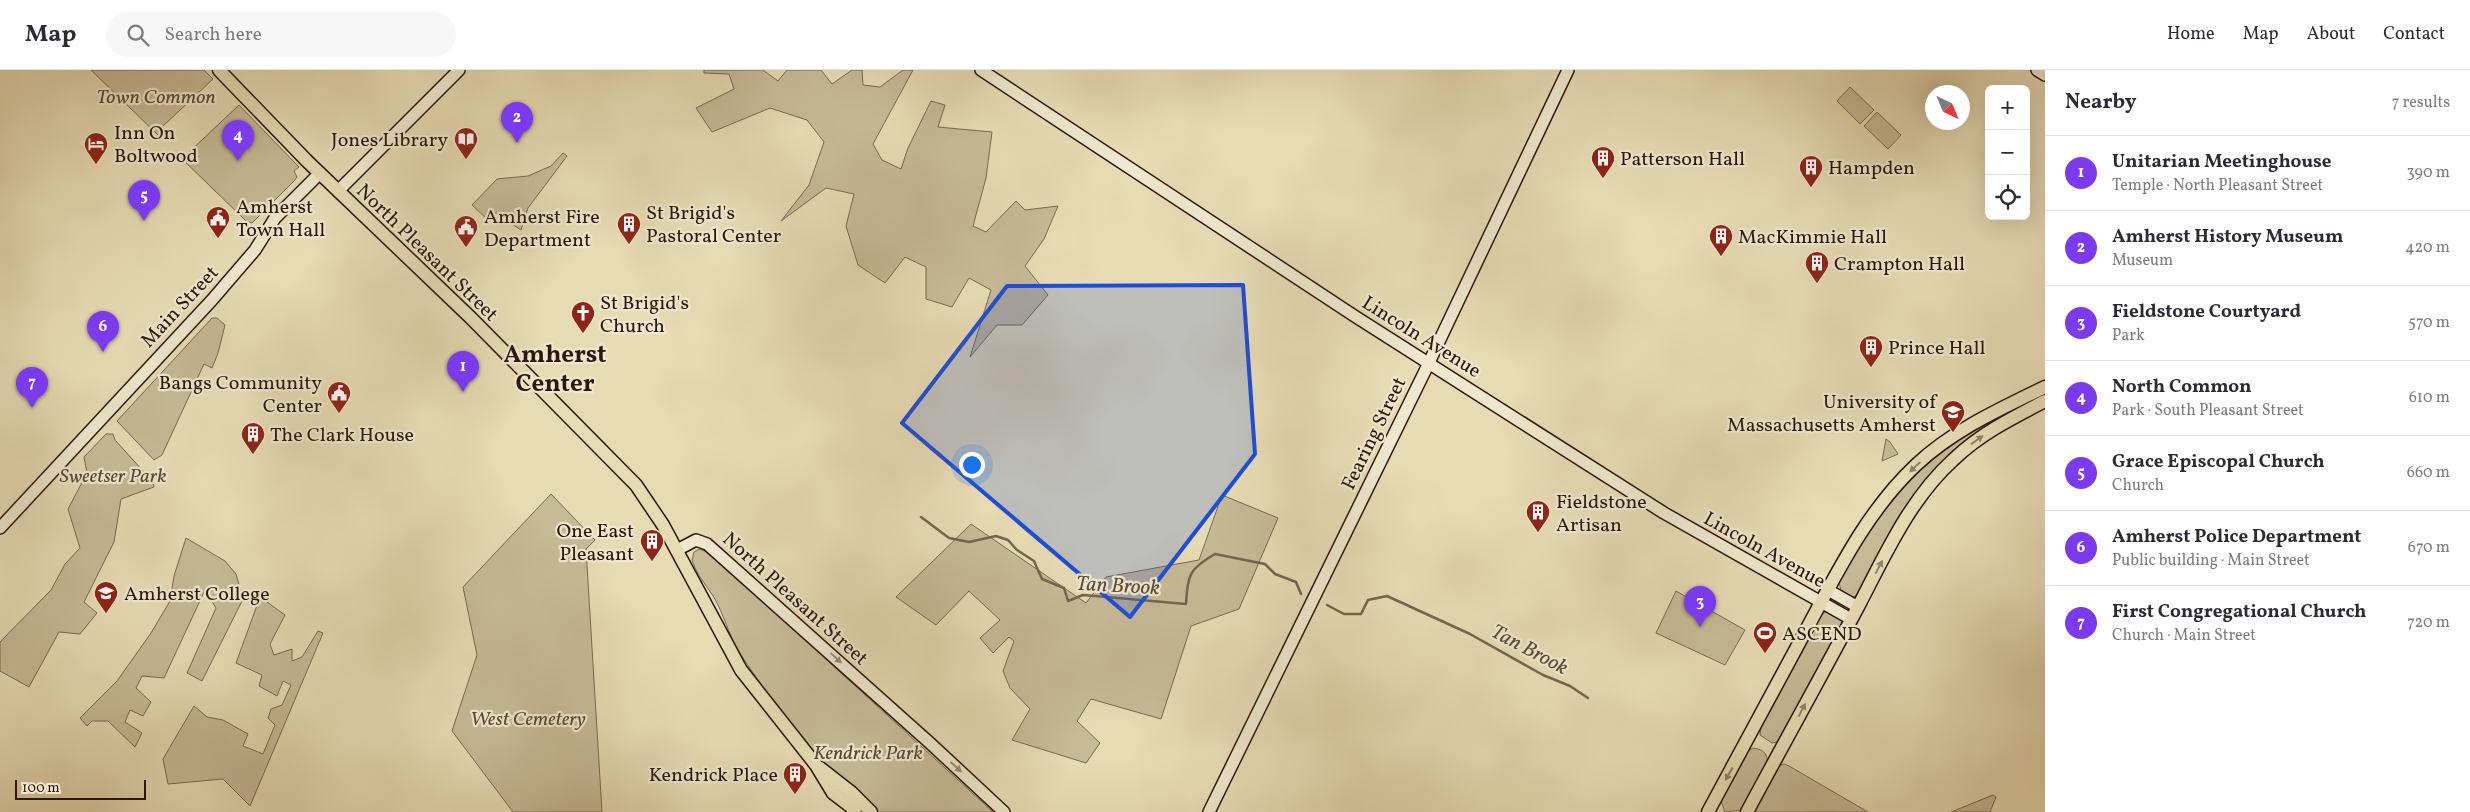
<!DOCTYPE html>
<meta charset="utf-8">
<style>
:root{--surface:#fff;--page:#f7f7f7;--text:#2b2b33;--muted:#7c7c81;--line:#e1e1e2;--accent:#7c3aed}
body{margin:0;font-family:Vollkorn,serif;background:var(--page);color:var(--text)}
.controls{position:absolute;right:15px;top:15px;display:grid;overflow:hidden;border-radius:8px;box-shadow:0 5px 20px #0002}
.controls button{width:45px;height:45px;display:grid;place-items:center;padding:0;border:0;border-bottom:1px solid var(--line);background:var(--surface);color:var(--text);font:25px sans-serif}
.compass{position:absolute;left:1925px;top:15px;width:45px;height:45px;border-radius:50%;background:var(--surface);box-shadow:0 5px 20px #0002;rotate:136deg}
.scale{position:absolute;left:15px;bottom:12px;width:131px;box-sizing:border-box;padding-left:5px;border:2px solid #2c170a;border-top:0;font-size:14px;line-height:18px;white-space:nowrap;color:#2c170a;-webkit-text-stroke:4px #efe8ce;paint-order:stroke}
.you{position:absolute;left:971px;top:394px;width:18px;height:18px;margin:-12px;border:4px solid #fff;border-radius:50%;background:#1a73e8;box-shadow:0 0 0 8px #1a73e833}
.badge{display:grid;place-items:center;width:32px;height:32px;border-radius:50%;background:var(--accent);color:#fff;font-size:16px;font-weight:700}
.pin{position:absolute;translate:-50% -41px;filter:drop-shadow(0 1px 2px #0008)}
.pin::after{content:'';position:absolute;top:26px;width:18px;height:15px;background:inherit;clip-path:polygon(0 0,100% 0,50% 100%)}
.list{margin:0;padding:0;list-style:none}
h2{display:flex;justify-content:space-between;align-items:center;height:65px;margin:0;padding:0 20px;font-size:21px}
h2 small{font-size:16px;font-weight:400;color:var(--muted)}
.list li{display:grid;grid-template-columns:32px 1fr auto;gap:15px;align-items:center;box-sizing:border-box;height:75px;padding:0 20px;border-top:1px solid var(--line)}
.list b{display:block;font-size:19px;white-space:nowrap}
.list p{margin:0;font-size:16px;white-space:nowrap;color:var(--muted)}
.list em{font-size:16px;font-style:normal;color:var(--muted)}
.icon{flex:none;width:28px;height:28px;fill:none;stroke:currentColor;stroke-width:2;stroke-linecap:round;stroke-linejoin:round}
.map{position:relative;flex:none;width:2045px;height:742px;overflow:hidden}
header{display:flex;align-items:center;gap:30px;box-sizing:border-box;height:70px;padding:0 25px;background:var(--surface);border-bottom:1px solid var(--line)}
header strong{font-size:24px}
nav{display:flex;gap:28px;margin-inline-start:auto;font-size:18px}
.search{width:350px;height:45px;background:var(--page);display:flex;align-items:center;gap:12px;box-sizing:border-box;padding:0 18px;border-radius:28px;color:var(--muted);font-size:19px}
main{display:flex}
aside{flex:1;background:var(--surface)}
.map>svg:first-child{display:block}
.green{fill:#c7ba97;stroke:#7a6850}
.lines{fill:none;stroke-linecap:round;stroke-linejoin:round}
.stream{stroke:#76644d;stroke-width:2.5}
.secondary-casing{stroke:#2c170a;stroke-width:14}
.primary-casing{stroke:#2c170a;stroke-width:15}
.secondary{stroke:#efe8ce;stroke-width:11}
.primary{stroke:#e7dbb4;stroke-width:12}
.oneway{fill:#938368}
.oneway2{fill:#978a76}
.marked{fill:#1d4ed8;fill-opacity:0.2;stroke:#1d4ed8;stroke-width:4;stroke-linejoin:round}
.labels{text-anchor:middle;stroke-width:4.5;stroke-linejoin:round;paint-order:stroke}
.park-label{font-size:20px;font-style:italic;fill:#5a4834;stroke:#efe8ce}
.poi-label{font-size:20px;fill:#2c170a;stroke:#efe8ce;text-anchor:start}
.street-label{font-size:20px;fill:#2c170a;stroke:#efe8ce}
.water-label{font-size:21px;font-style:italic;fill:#5d4b37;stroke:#efe8ce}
.district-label{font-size:25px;font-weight:bold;fill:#2c170a;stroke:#efe8ce}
</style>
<header>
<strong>Map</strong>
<div class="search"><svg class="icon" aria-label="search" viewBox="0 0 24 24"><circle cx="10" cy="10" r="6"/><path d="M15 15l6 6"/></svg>Search here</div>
<nav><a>Home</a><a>Map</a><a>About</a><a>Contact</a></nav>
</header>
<main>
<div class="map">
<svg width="2045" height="742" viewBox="0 0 2045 742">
<rect width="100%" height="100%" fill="#e7dbb4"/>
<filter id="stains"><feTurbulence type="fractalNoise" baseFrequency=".004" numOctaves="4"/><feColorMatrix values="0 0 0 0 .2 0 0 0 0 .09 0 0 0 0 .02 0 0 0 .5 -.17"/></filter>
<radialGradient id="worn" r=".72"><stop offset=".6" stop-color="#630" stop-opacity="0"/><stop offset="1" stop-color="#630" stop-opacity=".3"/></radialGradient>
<g class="green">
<path d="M91,0H204L213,9L161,58V68Z"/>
<path d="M704,0H763L778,11L787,0H821L832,14L852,0H862L863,15L880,17L903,0H913L873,74L882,90L901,99L908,78L931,31L945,35L938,57L992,62L986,108L973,156L986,162L1016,131L1025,140L1058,136L1044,169L1025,196L1048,225L1022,255H997L970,287L991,220L969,208L952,237L926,229V197L905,187L885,213L858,195L846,156L854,124L826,118L781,151L809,115L824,72L807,50L770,38L712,62L696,38L734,19L729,4L704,3Z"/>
<path d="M1850,17L1874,40L1860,54L1837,31Z"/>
<path d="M239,35L299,97L294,101L297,107L294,111L252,153L246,151L177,84L186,85Z"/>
<path d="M1877,42L1901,65L1888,79L1864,56Z"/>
<path d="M563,83L567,86L528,138L521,160L494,142L488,150L472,135L497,109L528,106L551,96Z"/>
<path d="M212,248H217L225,255L218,283L212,298L204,294L162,385L154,390L117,351Z"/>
<path d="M1989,353L1966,371L1857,526L1851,527L1841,521L1839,512C1870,457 1903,407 1956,372C1966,365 1977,357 1989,353Z"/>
<path d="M106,364H113L115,370L153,412L154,417L121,429L114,472L84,532L97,543L80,564L59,562L29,617L0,601V572L51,520L65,494L80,478L68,439L87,403L84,387Z"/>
<path d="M1886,369L1890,372L1898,384L1882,391Z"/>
<path d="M551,424L595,470L586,479L602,742H513L452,661L477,585L463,517Z"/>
<path d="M1222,425L1278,448L1239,539L1191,556L1161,649L1091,629L1077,651L1100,673L1086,693L1012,670L1030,639L1010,618L1003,601L1014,571L1009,567L993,583L980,568L1000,550L969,521L936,555L896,527L971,454L1086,533L1106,507L1199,490Z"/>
<path d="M186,468L225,491L236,504L243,529L202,611L187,603L216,538L205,520L164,608L142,606L136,618L151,632L143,646L130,640L125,652L142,663L135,677L108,651H92L87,656L80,648L117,611L151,563L170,531L174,506Z"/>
<path d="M699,479L710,483L993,742H878C844,729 757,613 737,578C726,559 722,537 709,520C702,510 696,502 692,490L694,482Z"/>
<path d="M1676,521L1745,560L1725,595L1656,563Z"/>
<path d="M260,527L285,545L270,574L274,585L292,579V591L302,587L318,561L323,563L250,736L223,709L168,714L163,689L194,636L207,647L223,650L248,664L243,676L263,684L275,655L268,648L271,639L282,635L291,615L283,611L277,626L259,616L262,605L236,593Z"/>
<path d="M1826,542L1842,550L1840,559L1782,667L1777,672L1772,673L1760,665L1761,656L1821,545Z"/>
<path d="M1753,678C1762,679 1768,683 1767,692L1742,740L1725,742L1721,731L1748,681Z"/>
<path d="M1784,694L1789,696L1868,742H1753L1780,695Z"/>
<path d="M1993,725L1996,727L1990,742H1951Z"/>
</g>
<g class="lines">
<g class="stream">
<path d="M921,447L949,468L969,472L996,466L1008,470L1017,480L1034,491L1042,509L1064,518L1068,531L1083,525L1186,534C1188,504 1189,499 1215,484L1265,494L1275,504L1296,512L1301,524"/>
<path d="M1327,535L1344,544H1361L1368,530L1387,526L1470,564L1543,605L1570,616L1588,628"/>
</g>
<g class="secondary-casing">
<g id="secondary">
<path d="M981,0L1356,247L1664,443L1851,549"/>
<path d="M2037,0L2045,5"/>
<path d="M338,121L459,0"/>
<path d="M0,458L212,230L255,180L275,148L320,103"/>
<path d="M677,480L696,470L707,474L931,674L1004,742"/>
<path d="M1828,520L1858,537"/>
<path d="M1209,742L1425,301L1568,0"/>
</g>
</g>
<g class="primary-casing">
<g id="primary">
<path d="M219,0L307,91L471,248L636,415L663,455L741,600L816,695L833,723L850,736L855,742"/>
<path d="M820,698L852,723L871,742"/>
<path d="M1708,742C1740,682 1773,622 1805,562C1837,503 1866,442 1916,395C1953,360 2000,339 2045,317"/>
<path d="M1747,742C1784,673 1822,605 1859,535C1885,485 1910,429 1953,390C1980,364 2012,348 2045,331"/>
</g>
</g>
<use href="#secondary" class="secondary"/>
<use href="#primary" class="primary"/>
</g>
<defs><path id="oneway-solid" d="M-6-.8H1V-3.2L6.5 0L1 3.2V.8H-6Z" transform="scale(1.25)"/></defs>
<g class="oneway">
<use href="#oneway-solid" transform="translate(1977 370) rotate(-36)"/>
<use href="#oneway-solid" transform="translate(1915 397) rotate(137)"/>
<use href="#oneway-solid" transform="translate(1879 497) rotate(-62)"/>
<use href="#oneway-solid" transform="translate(1802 640) rotate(-62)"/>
<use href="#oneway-solid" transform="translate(1729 704) rotate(119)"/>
</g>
<g class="oneway2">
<use href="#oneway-solid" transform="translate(836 588) rotate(43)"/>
<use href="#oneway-solid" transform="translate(956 697) rotate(42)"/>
</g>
<path class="marked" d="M1243,215L1255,384L1130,547L902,353L1007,216Z"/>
<defs>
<g id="library-pin" transform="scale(1.25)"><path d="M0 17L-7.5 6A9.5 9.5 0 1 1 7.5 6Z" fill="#8f2418" stroke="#efe8ce"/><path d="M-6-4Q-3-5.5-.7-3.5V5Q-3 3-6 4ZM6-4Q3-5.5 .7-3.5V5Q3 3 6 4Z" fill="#fff"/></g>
<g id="hotel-pin" transform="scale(1.25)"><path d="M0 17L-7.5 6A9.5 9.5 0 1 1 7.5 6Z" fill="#8f2418" stroke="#efe8ce"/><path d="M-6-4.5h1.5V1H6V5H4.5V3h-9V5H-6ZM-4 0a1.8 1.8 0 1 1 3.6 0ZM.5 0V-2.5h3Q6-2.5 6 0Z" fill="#fff"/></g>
<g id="building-pin" transform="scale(1.25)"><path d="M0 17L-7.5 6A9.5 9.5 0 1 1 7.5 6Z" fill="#8f2418" stroke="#efe8ce"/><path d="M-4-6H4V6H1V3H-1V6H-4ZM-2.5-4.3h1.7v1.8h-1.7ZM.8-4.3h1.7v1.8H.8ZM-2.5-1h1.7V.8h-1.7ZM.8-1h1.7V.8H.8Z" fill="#fff"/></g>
<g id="civic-pin" transform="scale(1.25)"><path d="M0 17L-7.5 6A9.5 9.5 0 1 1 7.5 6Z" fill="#8f2418" stroke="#efe8ce"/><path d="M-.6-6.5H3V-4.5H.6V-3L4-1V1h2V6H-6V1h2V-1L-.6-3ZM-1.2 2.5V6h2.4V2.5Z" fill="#fff"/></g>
<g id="church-pin" transform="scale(1.25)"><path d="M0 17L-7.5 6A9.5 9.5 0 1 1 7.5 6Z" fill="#8f2418" stroke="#efe8ce"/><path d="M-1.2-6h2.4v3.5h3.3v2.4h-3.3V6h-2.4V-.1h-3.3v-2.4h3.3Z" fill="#fff"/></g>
<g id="university-pin" transform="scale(1.25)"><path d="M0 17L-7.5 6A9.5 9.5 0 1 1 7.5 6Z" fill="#8f2418" stroke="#efe8ce"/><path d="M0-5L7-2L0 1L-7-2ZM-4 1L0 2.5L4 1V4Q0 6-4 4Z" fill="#fff"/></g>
<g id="stadium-pin" transform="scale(1.25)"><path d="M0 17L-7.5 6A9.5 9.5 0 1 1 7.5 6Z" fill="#8f2418" stroke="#efe8ce"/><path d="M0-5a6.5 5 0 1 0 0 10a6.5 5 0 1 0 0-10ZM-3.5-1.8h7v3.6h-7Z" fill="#fff"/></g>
</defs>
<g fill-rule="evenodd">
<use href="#library-pin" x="466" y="69"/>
<use href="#hotel-pin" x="96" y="74"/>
<use href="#building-pin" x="1603" y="88"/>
<use href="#building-pin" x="1811" y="97"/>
<use href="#civic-pin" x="218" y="148"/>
<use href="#building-pin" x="629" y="154"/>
<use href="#civic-pin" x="466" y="157"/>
<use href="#building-pin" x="1721" y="166"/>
<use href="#building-pin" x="1817" y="193"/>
<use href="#church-pin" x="583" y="243"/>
<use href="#building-pin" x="1871" y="277"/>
<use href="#civic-pin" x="339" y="323"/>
<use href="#university-pin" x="1953" y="342"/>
<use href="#building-pin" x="253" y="364"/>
<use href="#building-pin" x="1538" y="442"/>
<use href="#building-pin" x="652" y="471"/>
<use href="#university-pin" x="106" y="523"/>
<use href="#stadium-pin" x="1765" y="563"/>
<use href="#building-pin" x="795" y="704"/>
</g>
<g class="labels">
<g class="park-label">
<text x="156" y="33">Town Common</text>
<text x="113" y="412">Sweetser Park</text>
<text x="528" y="655">West Cemetery</text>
<text x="868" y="689">Kendrick Park</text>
</g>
<g class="poi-label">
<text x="114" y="69">Inn On<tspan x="114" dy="23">Boltwood</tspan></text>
<text x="448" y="76" text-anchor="end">Jones Library</text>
<text x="1620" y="95">Patterson Hall</text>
<text x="1828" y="104">Hampden</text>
<text x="236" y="143">Amherst<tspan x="236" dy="23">Town Hall</tspan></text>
<text x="646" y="149">St Brigid's<tspan x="646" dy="23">Pastoral Center</tspan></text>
<text x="484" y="153">Amherst Fire<tspan x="484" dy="23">Department</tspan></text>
<text x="1738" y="173">MacKimmie Hall</text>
<text x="1834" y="200">Crampton Hall</text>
<text x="600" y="239">St Brigid's<tspan x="600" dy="23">Church</tspan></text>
<text x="1888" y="284">Prince Hall</text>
<text x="322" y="319" text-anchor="end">Bangs Community<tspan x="322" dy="23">Center</tspan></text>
<text x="1936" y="338" text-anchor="end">University of<tspan x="1936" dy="23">Massachusetts Amherst</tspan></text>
<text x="270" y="371">The Clark House</text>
<text x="1556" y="438">Fieldstone<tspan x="1556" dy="23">Artisan</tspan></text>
<text x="634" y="467" text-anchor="end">One East<tspan x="634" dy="23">Pleasant</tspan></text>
<text x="124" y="530">Amherst College</text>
<text x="1782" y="570">ASCEND</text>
<text x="778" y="711" text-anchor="end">Kendrick Place</text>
</g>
<g class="street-label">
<text transform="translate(428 182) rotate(44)" y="7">North Pleasant Street</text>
<text transform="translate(179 236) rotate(-47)" y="7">Main Street</text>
<text transform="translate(1422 266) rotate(32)" y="7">Lincoln Avenue</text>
<text transform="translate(1373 363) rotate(-64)" y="7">Fearing Street</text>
<text transform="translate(1765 479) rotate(29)" y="7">Lincoln Avenue</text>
<text transform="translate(796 528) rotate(42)" y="7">North Pleasant Street</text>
</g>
<g class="water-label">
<text transform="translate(1118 515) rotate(3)" y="7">Tan Brook</text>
<text transform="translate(1530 579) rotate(28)" y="7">Tan Brook</text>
</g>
<g class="district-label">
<text x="555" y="292">Amherst<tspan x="555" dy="29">Center</tspan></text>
</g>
</g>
<rect width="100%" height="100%" filter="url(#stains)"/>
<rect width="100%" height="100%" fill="url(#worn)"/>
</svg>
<div class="controls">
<button>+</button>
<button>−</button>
<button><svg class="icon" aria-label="locate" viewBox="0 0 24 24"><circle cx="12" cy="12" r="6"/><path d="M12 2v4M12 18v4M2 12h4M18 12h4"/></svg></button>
</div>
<svg class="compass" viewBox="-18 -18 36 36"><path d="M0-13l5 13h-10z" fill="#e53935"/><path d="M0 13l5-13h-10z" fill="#7c7c81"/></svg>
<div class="scale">100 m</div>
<div class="you"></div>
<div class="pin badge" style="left:463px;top:322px">1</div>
<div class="pin badge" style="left:517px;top:73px">2</div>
<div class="pin badge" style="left:1700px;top:557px">3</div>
<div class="pin badge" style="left:238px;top:91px">4</div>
<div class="pin badge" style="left:144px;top:151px">5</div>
<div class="pin badge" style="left:103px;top:282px">6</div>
<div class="pin badge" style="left:32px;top:338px">7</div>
</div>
<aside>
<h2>Nearby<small>7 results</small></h2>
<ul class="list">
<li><span class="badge">1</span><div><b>Unitarian Meetinghouse</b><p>Temple · North Pleasant Street</p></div><em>390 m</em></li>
<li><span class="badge">2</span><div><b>Amherst History Museum</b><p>Museum</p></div><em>420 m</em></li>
<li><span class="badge">3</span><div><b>Fieldstone Courtyard</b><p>Park</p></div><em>570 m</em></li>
<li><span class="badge">4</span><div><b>North Common</b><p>Park · South Pleasant Street</p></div><em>610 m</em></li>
<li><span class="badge">5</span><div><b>Grace Episcopal Church</b><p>Church</p></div><em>660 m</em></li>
<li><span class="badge">6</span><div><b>Amherst Police Department</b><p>Public building · Main Street</p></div><em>670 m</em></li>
<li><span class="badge">7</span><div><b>First Congregational Church</b><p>Church · Main Street</p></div><em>720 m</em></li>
</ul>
</aside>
</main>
